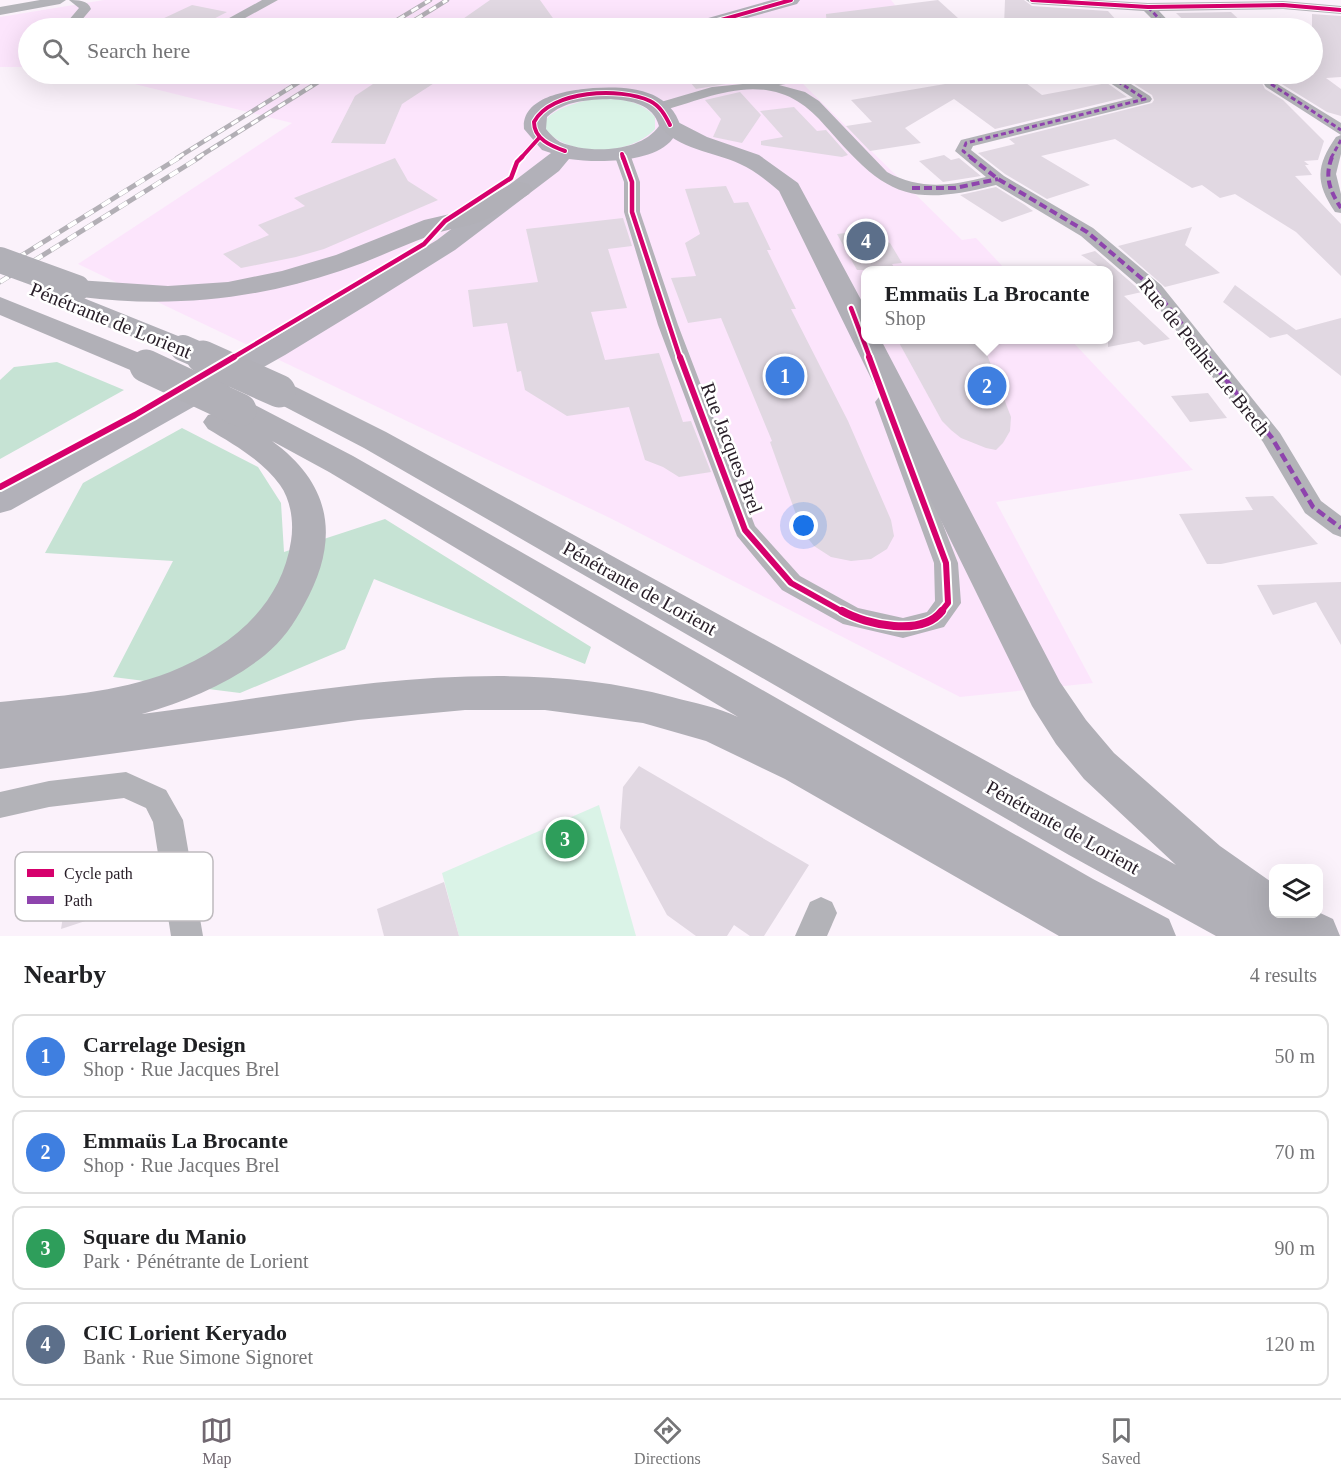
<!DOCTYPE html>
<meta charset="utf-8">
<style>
:root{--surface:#fff;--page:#f6f6f6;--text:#202124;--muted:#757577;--line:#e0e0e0;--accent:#716871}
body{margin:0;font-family:"Times New Roman",serif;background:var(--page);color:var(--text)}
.controls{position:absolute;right:18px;bottom:18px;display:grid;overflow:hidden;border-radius:12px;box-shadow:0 6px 24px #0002}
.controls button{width:54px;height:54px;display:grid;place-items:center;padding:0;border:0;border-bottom:2px solid var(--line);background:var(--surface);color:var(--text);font:30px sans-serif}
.you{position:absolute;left:804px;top:526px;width:21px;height:21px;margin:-15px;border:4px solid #fff;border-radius:50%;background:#1a73e8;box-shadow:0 0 0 9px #1a73e833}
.badge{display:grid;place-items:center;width:39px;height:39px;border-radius:50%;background:var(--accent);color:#fff;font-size:20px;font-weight:700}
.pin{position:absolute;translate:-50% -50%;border:3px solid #fff;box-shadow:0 2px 6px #0006}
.popup{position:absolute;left:861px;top:266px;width:252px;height:78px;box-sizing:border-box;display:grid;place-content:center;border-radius:12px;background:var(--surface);filter:drop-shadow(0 2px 4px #0005);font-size:20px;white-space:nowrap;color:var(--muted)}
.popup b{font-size:22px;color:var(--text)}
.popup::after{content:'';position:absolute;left:50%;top:100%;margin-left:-12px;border:12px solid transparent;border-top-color:var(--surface)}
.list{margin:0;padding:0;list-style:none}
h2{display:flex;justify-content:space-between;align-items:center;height:78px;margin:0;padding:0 24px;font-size:26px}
h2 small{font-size:20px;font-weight:400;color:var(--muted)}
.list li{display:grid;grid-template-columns:39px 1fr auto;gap:18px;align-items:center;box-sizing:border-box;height:84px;margin:0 12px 12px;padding:0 12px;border:2px solid var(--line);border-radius:12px}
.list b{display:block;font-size:22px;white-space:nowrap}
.list p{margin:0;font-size:20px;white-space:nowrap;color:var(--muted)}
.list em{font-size:20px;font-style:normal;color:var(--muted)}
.icon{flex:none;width:33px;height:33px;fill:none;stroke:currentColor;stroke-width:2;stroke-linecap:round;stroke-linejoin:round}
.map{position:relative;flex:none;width:1341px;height:936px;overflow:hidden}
.search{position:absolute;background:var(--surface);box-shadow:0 6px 24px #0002;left:18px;right:18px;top:18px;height:66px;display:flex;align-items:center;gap:15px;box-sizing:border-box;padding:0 21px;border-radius:33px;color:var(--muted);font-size:22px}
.sheet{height:462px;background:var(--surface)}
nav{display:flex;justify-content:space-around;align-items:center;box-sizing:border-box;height:84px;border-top:2px solid var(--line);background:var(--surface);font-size:16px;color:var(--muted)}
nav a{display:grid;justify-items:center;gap:3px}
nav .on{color:var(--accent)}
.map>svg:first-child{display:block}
.built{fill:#fce5fc}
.green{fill:#daf3e7}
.forest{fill:#c6e3d4}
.building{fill:#e1d8e2}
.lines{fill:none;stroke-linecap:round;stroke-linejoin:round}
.street{fill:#b3b3b8;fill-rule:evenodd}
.secondary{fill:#b2b1b9;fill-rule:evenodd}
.highway{fill:#b1b0b7;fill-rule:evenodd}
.rail-far1-casing{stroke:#b2afb5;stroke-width:4.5}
.rail-casing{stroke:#b2afb5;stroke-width:5}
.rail-far1{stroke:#fff;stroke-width:3;stroke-dasharray:8;stroke-linecap:butt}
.rail{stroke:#fff;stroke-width:4;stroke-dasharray:10;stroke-linecap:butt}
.highway-bridge-far1{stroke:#b1b0b7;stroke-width:26}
.highway-bridge{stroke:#b1b0b7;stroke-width:33}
.quiet-far2{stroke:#8e44ad;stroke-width:3;stroke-dasharray:5 3;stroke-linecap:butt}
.quiet-far1{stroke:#8e44ad;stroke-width:4;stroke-dasharray:8 4;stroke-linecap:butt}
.quiet{stroke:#8e44ad;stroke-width:4.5;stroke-dasharray:9 4.5;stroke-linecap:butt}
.cycleway-far3-casing{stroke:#fff;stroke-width:6}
.cycleway-far2-casing{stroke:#fff;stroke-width:8}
.cycleway-far1-casing{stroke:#fff;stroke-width:10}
.cycleway-casing{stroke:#fff;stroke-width:11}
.cycleway-far3{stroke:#d6006c;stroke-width:4}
.cycleway-far2{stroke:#d6006c;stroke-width:4.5}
.cycleway-far1{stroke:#d6006c;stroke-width:6}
.cycleway{stroke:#d6006c;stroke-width:8}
.labels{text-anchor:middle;stroke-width:5;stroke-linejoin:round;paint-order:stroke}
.street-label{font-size:20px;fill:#271d27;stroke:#fff}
.key{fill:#fff;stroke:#bebbbe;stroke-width:1.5}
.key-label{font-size:16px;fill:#271d27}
</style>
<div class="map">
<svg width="1341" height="936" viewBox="0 0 1341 936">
<rect width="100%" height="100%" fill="#fbf2fb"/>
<g class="built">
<path d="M104,0H891L913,28H28V67H0V17Z"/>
<path d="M94,74H840L799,80L962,240L976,238L1006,270H866V340H1071L1193,470L996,502L1093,683L960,697L612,519L78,264L292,123Z"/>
</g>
<g class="green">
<path d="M594,99C616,98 640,99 655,117V129C633,153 582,157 555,138C522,116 580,101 594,99Z"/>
<path d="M599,805L636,936H459L442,873Z"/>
</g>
<g class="forest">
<path d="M57,362L124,390L0,459V380L14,367Z"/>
<path d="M182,428L258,467L281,503L284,552L385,519L591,647L585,664L374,579L345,649L240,693L113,677L173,561L45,553L83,483Z"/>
</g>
<g class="building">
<path d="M490,0H540L560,28H450Z"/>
<path d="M938,0L969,28H827L826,14Z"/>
<path d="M1005,0H1024L1032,6L1108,11L1118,22L1051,24L1055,28H1018L1014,25L1004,26Z"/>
<path d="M192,5L227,12L196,28L160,20Z"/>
<path d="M1231,12L1248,28H1192L1176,13Z"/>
<path d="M1312,14L1341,16V77L1326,78L1341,89V116L1327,112L1272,78L1262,83L1265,89L1283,100L1324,141L1318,160L1304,161L1309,165H1305L1312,175L1295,176L1341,224V276L1296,232L1235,194L1220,198L1202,185L1192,188L1115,139L1041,156L1090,185L1047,199L1005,174L978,153L1015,144L1009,139L1152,103L1154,100L1152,95L1128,80L1163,74H1312Z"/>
<path d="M388,74H448L402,104L385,144L331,143L355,96Z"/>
<path d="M683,74H724L732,83L696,89Z"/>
<path d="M931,74H1014L1042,95L1107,83L1127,97L995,129L954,99L905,128L921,143L870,151L846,126L872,122L851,100L945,84Z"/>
<path d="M740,92L761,115L742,143L713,137L721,119L705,100Z"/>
<path d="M794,107L817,131L826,130L848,155L842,157L761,145V141L783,137L760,111Z"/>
<path d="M944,155L951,160L959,158L981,176L943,182L919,161Z"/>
<path d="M395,158L408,181L438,200L324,249L296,257L241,268L223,254L269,235L258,225L305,206L294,198Z"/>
<path d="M726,186L734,203L748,202L771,250H767L796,309H791L848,421L891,520L894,536L887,549L871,559L851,561L831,557L814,546L802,531L770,442L772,441L721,318L688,323L671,278L696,276L685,243L700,234L685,189Z"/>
<path d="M996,187L1025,205L1033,211L1002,222L960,195Z"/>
<path d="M623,218L632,246L608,249L627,308L591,312L605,360L659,353L683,422L691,421L711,472L679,477L663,467L645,460L629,407L567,416L525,390L521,371L517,372L507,323L473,327L468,290L538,282L526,229Z"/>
<path d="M1192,227L1185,245L1220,273L1165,287L1118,246Z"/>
<path d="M872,230L876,237L890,243L902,263L892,264L896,270H857L837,234Z"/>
<path d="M1095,251L1142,292L1124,296L1170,339L1144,345L1139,341L1108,347V270H1104L1081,255Z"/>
<path d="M1235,285L1296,330L1341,318V376L1287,334L1270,338L1223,302Z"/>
<path d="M897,339H981L1011,417L1010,431L1003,443L996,450L986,448L961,438L951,430L942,421Z"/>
<path d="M1208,393L1227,418L1190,422L1171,396Z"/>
<path d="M1273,496L1318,544L1221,564H1207L1179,514L1253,510L1245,497Z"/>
<path d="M1341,582V645L1316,602L1273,615L1257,585Z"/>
<path d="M639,766L809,865L764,936H750L734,925L727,936H696L667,915L620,828L623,787Z"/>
<path d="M119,867L116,911L61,929L69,878Z"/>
<path d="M444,882L459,936H384L377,909Z"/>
</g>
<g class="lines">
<g class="street">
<path d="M40,0H66L60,4L0,15V7Z"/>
<path d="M69,0C78,0 88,0 91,9L75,28H62L79,8Z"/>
<path d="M262,0H278L227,28H211Z"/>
<path d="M1026,0H1094L1148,3L1283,1L1341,6V14L1283,9L1159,11L1175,28H1161L1144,11L1032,4Z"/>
<path d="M800,74H833L826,78L779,85L805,92L819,101L887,172C919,190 951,186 986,177L955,151L961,140L1133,98L1101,77L1099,74H1115L1150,96L1152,99L1150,102L973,146L971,150L1004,176L1093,228L1161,285L1280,433L1321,501L1341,516V537L1333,534L1305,513L1263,442L1147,293L1081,236L996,185C910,207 886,196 829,130C811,109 794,94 766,90C729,85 694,103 659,111L652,107L654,104L712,87L763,82L771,78Z"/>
<path d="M1271,80L1341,123V135L1266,87L1264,84Z"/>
<path d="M1341,135V154L1336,174L1341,194V213L1335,212C1315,182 1316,166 1336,137Z"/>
<path d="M622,149L630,154L640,182V212L678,325L755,526L800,576L858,608L903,618L927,612L935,601L934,563L875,402L879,397L886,395L893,397L958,563L961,603L944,627L903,638L843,624L782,590L737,536L658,325L624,212V182L614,154Z"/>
<path d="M126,772L166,790L183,820L203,936H171L153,822L146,808L124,798L49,807L0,818V792L49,781Z"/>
<path d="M821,897L832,902L837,913L827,936H795L810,902Z"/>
</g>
<g class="secondary">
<path d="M772,0H800L797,4L711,28H684L687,24Z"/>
<path d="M593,88C628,86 669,88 681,127C677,131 674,138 670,142C649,163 597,163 569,159L559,171L455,250L372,302L285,355L11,510L0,513V488L265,343L437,240L551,153L542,150L524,129C521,96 570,90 593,88ZM611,99C632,101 653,104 659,126C640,153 588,154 560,142C555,139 550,134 546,129L547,117C565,100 588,100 611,99Z"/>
</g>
<g class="highway">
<path d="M670,118L707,137L759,155L798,183L866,309V340H881L1060,682L1086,720L1114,753L1220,846L1274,884V914H1318V912L1333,919L1340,936H1216L1069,855L364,448L268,398L264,391L268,384L279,381L290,384L386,432L1176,865L1084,779L1056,744L1032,706L779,191C767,181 754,170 740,164C715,152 676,149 659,125L662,120Z"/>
<path d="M520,182L529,184L532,189L529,194C512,205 496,216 477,223C461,228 445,229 429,236C399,247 371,261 340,271C255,300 169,308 81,297L193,342L198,348L193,354L183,357L52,305L48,299L52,293L66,292L63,288L67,282L77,280L168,286L228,282L282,271L336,255L424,220L463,211L511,184Z"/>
<path d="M0,297L157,360L161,366L157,372L146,375L135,372L0,315Z"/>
<path d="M240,400L251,403L353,456L1093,879L1169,919L1176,936H1059L785,779L706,741L643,723L545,710H465L358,720L0,769V702C57,696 116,693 170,672C229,648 281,607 291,541C294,523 291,500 280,485C262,460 233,444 208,429L203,422L208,415L219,412L227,414L224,410L229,403ZM272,441L329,472L738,717C717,707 694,703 672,697C501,651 314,692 142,714C186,701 229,684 265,655C282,641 294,624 304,605C340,541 333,485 272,441Z"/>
</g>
<g class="rail-far1-casing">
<g id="rail-far1">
<path d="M384,28L430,0"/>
<path d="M402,28L447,0"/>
<path d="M177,158L312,74"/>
<path d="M197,158L331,74"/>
</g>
</g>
<g class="rail-casing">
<g id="rail">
<path d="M0,269L180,157"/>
<path d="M0,282L200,157"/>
</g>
</g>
<use href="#rail-far1" class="rail-far1"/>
<use href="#rail" class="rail"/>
<g class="highway-bridge-far1">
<path d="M0,260L77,288"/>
<path d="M183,348L206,358"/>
</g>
<g class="highway-bridge">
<path d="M203,357L279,391"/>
<path d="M146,366L240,410"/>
</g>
<g class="quiet-far2">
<path d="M1148,7L1168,28"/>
<path d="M1271,84L1341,130"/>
<path d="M972,158L963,151L966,143L1145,99L1106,74"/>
<path d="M1331,158L1341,140"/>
</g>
<g class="quiet-far1">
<path d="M970,157L998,179L1087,232L1154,289L1209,358"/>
<path d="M1332,157C1324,177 1330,191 1341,208"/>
<path d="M912,188H955L998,179"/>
</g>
<path class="quiet" d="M1208,357L1272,438L1313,507L1341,528"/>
<g class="cycleway-far3-casing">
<g id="cycleway-far3">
<path d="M1032,0L1148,7L1283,5L1341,10"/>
<path d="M693,28L791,0"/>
<path d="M565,151C551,146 534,139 534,122C551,90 620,87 650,101C660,106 665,115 670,125"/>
<path d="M622,154L623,158"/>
<path d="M521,158L539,138"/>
</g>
</g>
<g class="cycleway-far2-casing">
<g id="cycleway-far2">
<path d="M623,157L632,182V212L680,358"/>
<path d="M851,308L870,358"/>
<path d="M232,358L424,244L445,221L511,178L517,162L522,157"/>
</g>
</g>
<g class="cycleway-far1-casing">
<g id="cycleway-far1">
<path d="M680,357L745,530L791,583L845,613"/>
<path d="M869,357L946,563L948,603L940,613"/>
<path d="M0,487L135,415L234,357"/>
</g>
</g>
<g class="cycleway-casing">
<path id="cycleway" d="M842,611C867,625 922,637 942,611"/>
</g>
<use href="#cycleway-far3" class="cycleway-far3"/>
<use href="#cycleway-far2" class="cycleway-far2"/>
<use href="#cycleway-far1" class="cycleway-far1"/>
<use href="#cycleway" class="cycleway"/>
</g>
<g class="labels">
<g class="street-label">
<text transform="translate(111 320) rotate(22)" y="7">Pénétrante de Lorient</text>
<text transform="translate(1205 357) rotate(51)" y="7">Rue de Penher Le Brech</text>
<text transform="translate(732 448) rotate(69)" y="7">Rue Jacques Brel</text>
<text transform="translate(640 588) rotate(29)" y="7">Pénétrante de Lorient</text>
<text transform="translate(1063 827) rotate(29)" y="7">Pénétrante de Lorient</text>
</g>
</g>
<rect x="15" y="852" width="198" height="69" rx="9" class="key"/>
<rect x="27" y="869" width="27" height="8" fill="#d6006c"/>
<rect x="27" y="896" width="27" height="8" fill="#8e44ad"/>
<g class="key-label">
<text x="64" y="879">Cycle path</text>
<text x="64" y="906">Path</text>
</g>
</svg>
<div class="controls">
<button><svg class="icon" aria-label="layers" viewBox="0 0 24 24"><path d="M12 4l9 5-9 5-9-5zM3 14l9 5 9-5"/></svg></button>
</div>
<div class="you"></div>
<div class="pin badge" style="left:785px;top:376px;background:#3f7fe0">1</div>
<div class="pin badge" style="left:987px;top:386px;background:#3f7fe0">2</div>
<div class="popup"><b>Emmaüs La Brocante</b>Shop</div>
<div class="pin badge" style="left:565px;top:839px;background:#2e9e5b">3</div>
<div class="pin badge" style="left:866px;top:241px;background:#5c6f8a">4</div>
<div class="search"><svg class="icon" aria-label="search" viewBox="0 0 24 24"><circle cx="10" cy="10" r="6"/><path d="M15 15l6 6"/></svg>Search here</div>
</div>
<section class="sheet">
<h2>Nearby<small>4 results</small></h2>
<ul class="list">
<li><span class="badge" style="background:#3f7fe0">1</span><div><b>Carrelage Design</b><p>Shop · Rue Jacques Brel</p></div><em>50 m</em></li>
<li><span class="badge" style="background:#3f7fe0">2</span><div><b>Emmaüs La Brocante</b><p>Shop · Rue Jacques Brel</p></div><em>70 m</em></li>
<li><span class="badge" style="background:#2e9e5b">3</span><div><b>Square du Manio</b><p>Park · Pénétrante de Lorient</p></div><em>90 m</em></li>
<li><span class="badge" style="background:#5c6f8a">4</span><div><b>CIC Lorient Keryado</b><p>Bank · Rue Simone Signoret</p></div><em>120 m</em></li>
</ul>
</section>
<nav>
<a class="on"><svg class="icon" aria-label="map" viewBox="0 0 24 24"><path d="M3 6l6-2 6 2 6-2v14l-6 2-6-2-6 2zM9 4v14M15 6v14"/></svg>Map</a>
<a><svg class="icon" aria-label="directions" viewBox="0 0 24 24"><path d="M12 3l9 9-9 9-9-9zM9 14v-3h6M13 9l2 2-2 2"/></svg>Directions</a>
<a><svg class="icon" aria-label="saved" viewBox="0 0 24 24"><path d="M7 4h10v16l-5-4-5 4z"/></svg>Saved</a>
</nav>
